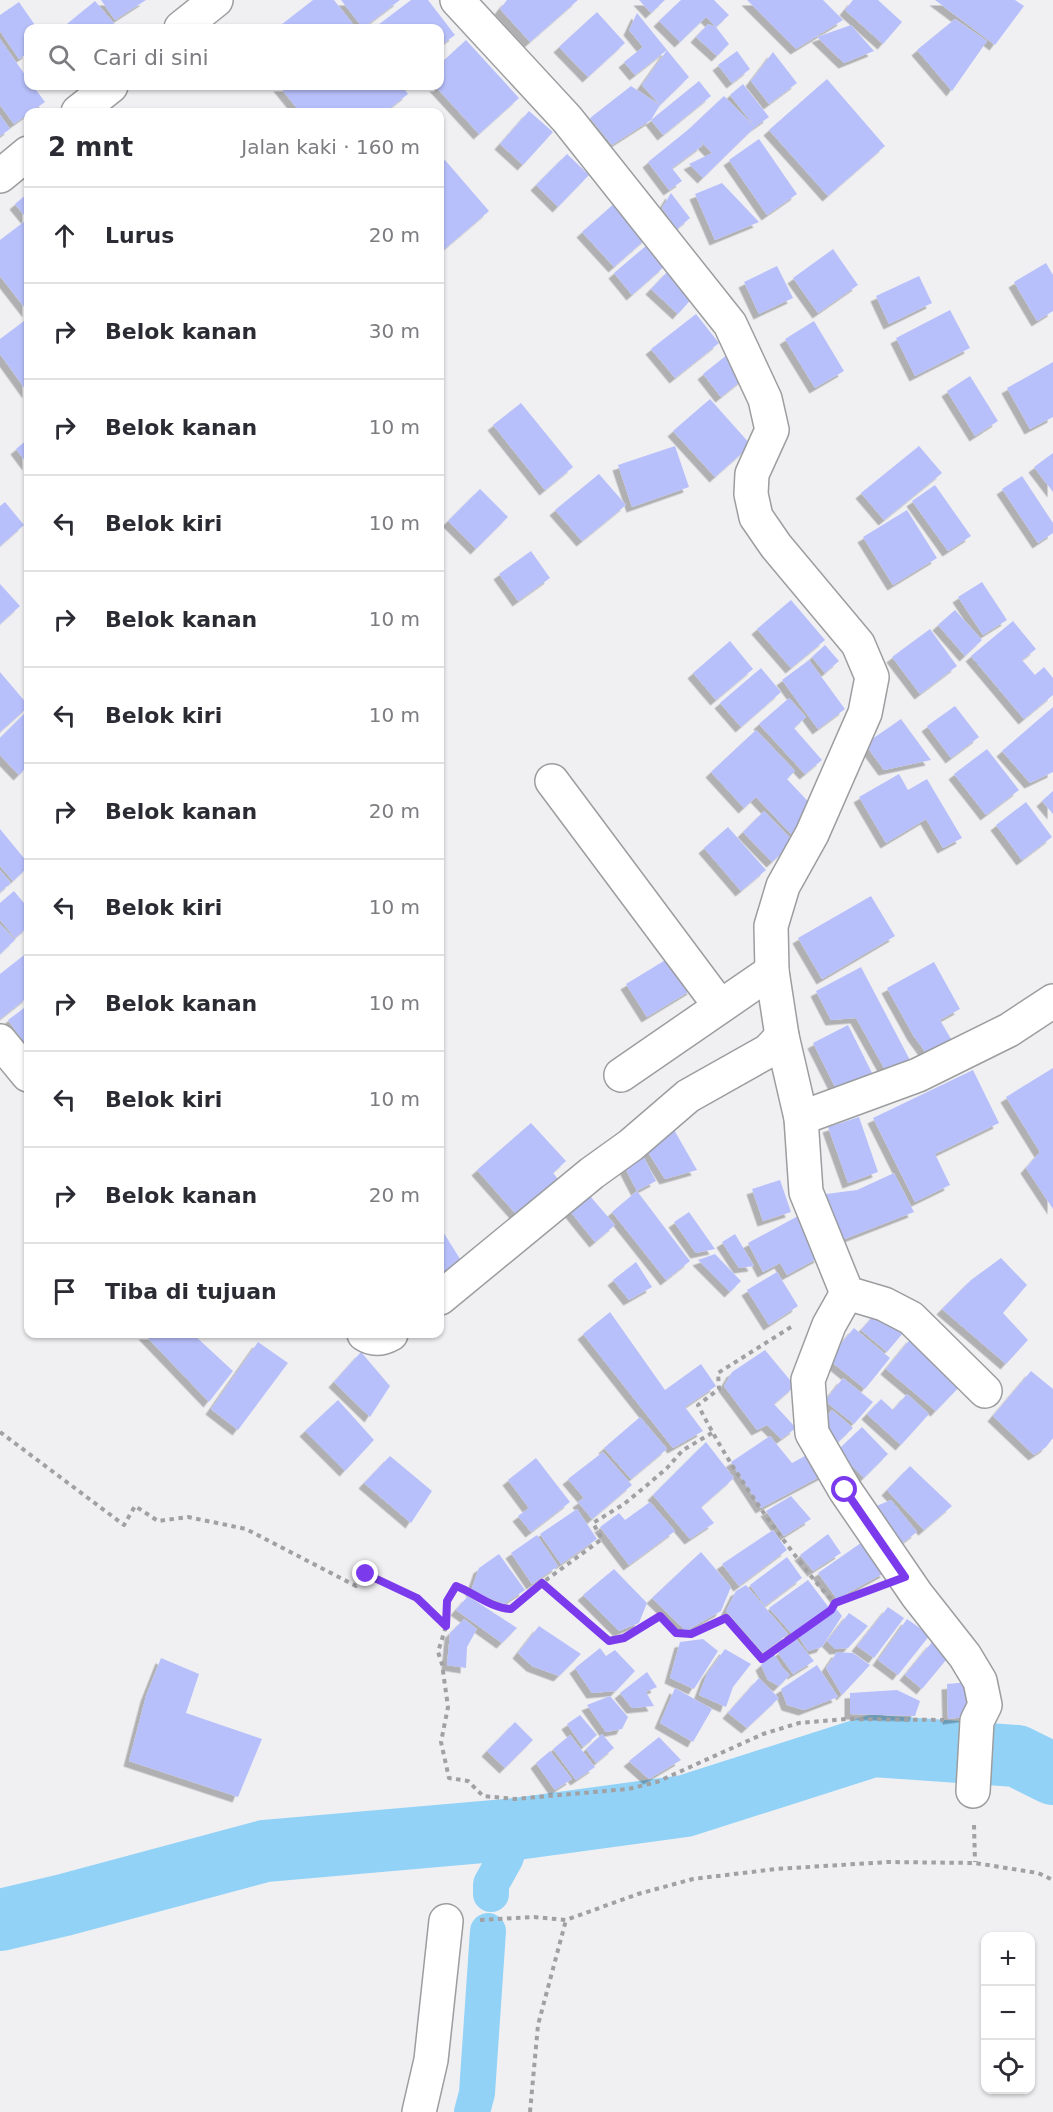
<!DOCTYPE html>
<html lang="id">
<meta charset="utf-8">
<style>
:root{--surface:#fff;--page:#f7f7f7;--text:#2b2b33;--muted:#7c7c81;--line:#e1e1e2}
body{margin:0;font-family:"DejaVu Sans",sans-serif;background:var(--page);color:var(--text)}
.controls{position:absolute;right:18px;bottom:18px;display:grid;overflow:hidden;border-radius:12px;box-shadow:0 2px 4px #0004}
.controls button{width:54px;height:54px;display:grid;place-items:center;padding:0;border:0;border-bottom:2px solid var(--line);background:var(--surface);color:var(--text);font:30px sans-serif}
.stop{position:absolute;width:18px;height:18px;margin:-14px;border:4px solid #7c3aed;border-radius:50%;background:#fff}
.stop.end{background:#7c3aed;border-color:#fff;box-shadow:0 2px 6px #0008}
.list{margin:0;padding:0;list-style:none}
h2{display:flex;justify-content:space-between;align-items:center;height:78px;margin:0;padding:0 24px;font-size:26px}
h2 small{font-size:20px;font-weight:400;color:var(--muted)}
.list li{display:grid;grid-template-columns:39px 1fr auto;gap:18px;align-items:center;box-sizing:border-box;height:96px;padding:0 24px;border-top:2px solid var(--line)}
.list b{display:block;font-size:22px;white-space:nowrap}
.list em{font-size:20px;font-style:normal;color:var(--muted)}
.icon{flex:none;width:33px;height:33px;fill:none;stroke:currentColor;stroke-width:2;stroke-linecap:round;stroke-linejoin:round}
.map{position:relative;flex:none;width:1053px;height:2112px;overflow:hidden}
.search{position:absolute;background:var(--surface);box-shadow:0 2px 4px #0004;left:24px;top:24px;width:420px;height:66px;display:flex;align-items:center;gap:15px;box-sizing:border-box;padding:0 21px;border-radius:12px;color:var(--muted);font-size:22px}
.panel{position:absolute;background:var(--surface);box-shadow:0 2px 4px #0004;left:24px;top:108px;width:420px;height:1230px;border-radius:12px}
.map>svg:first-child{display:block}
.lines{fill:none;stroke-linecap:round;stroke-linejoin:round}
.canal{stroke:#92d2f7;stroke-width:36}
.river{stroke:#92d2f7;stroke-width:62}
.building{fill:#b8c0fb;filter:url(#shadow)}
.minor-casing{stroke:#9c9d9f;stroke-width:36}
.secondary-casing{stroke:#9c9d9f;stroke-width:36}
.path{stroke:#a1a1a3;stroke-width:4;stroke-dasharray:4.5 4.5;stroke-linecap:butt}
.minor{stroke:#fff;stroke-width:33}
.secondary{stroke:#fff;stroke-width:33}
.route{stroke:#7c3aed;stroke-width:8}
</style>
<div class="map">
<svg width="1053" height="2112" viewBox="0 0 1053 2112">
<defs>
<filter id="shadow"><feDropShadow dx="-5.5" dy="5.5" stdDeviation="0" flood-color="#0004"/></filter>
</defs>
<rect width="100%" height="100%" fill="#f0f0f3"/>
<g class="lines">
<g class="canal">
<path d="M491,1894V1884L505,1859L516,1829"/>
<path d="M472,2112L477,2093L488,1931"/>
</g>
<path class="river" d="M0,1920L64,1905L265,1851L516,1829L685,1806L873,1746L1017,1756L1053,1774"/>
</g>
<g class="building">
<path d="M101,0H146L115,20Z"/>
<path d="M313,0H334L356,28H277Z"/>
<path d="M341,0H400L363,28Z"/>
<path d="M411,0H428L455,35L440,46V28H374Z"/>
<path d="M507,0H578L530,42L500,9Z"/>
<path d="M639,0H665L651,13Z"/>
<path d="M681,0H714L729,15L716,27L706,17L680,42L659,21Z"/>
<path d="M747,0H823L843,20L796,49Z"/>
<path d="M853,0H878L902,22L883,44L845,10Z"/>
<path d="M935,0H1015L1024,6L995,45Z"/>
<path d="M95,1L118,28H62Z"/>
<path d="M19,2L37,28H28V53L19,59L0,31V15Z"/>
<path d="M597,12L625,43L588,77L559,47Z"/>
<path d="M637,13L667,50L635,75L624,62L643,47L629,30Z"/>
<path d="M955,19L987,41L952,91L917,50Z"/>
<path d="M708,24L716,27L729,44L717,56L696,37Z"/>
<path d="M851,25L874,51L844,63L817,37Z"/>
<path d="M0,39L28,79V86H33L45,102L14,124L0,105Z"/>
<path d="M466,40L519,98L479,134L435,86H440V64Z"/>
<path d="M667,50L689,77L660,105L642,85Z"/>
<path d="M737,51L750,69L732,83L718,65Z"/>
<path d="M773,52L797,83L769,104L751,81Z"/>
<path d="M827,79L885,146L828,196L769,130Z"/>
<path d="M699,81L711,96L663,135L651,120Z"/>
<path d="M743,84L769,117L755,127L703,178L689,164L712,153L699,139L703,145L672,168L682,181L669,190L648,162L689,129L724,96L755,127L730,95Z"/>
<path d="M279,86H402L408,94L385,112H300Z"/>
<path d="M631,86L660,105L651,120L612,145L590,118Z"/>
<path d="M529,111L553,132L523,165L500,144Z"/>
<path d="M0,115L10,129L0,136Z"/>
<path d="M759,139L797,194L767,215L729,160Z"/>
<path d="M567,154L589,175L558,207L536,185Z"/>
<path d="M445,160L489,211L440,253V164Z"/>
<path d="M722,183L759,222L715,240L695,194Z"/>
<path d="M28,193V220L15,204Z"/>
<path d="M671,193L690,218L677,229L662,208Z"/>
<path d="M616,202L648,237L614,267L582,232Z"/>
<path d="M25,221L28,225V312L0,276V240Z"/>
<path d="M647,245L665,266L632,295L614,273Z"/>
<path d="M833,249L858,285L818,313L793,278Z"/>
<path d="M1046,263L1053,275V311L1037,321L1014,282Z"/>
<path d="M777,266L793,298L759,314L744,282Z"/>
<path d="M669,270L695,295L678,314L651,289Z"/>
<path d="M919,276L932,303L889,324L876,296Z"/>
<path d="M950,310L970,348L915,376L896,338Z"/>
<path d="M696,314L719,343L675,378L651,349Z"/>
<path d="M28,318V393L0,354V339Z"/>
<path d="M814,321L844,371L815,388L785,339Z"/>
<path d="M728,354L746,377L721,397L703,374Z"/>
<path d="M1053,362V417L1030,429L1007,388Z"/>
<path d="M970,376L998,421L975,436L947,391Z"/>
<path d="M710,399L751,445L715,477L673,431Z"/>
<path d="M521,403L573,467L545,490L493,425Z"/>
<path d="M28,439V465L16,449Z"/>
<path d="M675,446L689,487L632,507L618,465Z"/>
<path d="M919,446L942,473L884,520L861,493Z"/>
<path d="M1053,453V492L1034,467Z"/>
<path d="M599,474L626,505L582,541L555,510Z"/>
<path d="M1022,476L1053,523V533L1038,543L1002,489Z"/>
<path d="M935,485L971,536L948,551L912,501Z"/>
<path d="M480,489L508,517L476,549L448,521Z"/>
<path d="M5,502L24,525L0,546V506Z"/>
<path d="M907,510L937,558L893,585L863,537Z"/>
<path d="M531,551L550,578L518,601L499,574Z"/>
<path d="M982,582L1007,620L983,635L958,597Z"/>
<path d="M0,584L20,606L0,624Z"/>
<path d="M791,600L825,640L791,668L757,629Z"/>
<path d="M955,610L982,640L965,656L938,625Z"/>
<path d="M1013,621L1036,649L1022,660L1035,675L1044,667L1053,678V695L1024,719L971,656Z"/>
<path d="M930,629L957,666L920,694L892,657Z"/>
<path d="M730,641L753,669L716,700L693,673Z"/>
<path d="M825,645L839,661L825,673L812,657Z"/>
<path d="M809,660L845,709L818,729L782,680Z"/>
<path d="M761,668L781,692L741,727L720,703Z"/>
<path d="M0,672L28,705V707L0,732Z"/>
<path d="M789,698L806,717L794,728L822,760L805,774L759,724Z"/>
<path d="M955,706L979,737L951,758L927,726Z"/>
<path d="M1053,707V772L1030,783L1002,751Z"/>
<path d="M28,710V766L19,775L0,755V738Z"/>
<path d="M901,719L931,760L884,770L865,744Z"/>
<path d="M756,730L795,771L787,779L817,811L792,835L756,797L744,808L711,772Z"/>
<path d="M987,749L1019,790L986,815L954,774Z"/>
<path d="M899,774L908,790L927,779L962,838L943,848L926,819L886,843L859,797Z"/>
<path d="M1053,791V814L1042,801Z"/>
<path d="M1026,802L1052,837L1022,860L996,825Z"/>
<path d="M764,811L794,842L772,862L743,832Z"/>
<path d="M728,827L766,870L741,891L704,848Z"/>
<path d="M0,829L28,863V867L13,881L0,866Z"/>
<path d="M0,870L11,883L0,892Z"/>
<path d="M14,891L28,908V927L15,938L0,920V903Z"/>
<path d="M871,896L895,936L822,979L798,938Z"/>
<path d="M0,924L15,940L0,954Z"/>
<path d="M28,952V997L0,1019V974Z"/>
<path d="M672,956L693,989L647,1017L626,984Z"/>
<path d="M934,962L960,1009L940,1020L954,1044L926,1053L913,1035L887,988Z"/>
<path d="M861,967L911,1062L884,1068L856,1018L831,1020L816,991Z"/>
<path d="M28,1005V1048L8,1020Z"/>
<path d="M848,1025L873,1075L838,1093L813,1043Z"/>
<path d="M1053,1068V1209L1026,1168L1040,1152L1006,1097Z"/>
<path d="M973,1070L999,1123L935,1154L950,1185L915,1202L873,1118Z"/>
<path d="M859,1117L878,1172L848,1183L828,1127Z"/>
<path d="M531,1123L566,1161L553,1173L563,1185L523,1222L477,1170Z"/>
<path d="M673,1128L697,1170L665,1179L644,1146Z"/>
<path d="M640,1150L656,1181L637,1191L621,1160Z"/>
<path d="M894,1173L914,1212L837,1242L818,1195L857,1190Z"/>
<path d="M780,1180L791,1212L763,1221L752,1189Z"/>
<path d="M584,1189L615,1225L595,1242L565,1205Z"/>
<path d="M637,1191L690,1261L666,1280L612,1212Z"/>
<path d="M689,1212L715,1249L696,1253L674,1222Z"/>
<path d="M798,1216L820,1257L787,1275L780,1263L763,1272L748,1243Z"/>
<path d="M440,1227L462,1262L440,1277Z"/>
<path d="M735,1234L754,1266L739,1268L722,1242Z"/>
<path d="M715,1254L741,1281L730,1292L698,1260Z"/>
<path d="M1001,1258L1027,1285L1003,1313L1028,1340L1006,1364L942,1309L971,1280Z"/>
<path d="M636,1262L652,1287L629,1300L613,1280Z"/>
<path d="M777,1272L798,1306L769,1325L747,1290Z"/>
<path d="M878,1311L903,1333L887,1352L861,1330Z"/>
<path d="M610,1312L665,1390L701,1364L716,1386L685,1407L703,1431L673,1448L583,1334Z"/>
<path d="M854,1328L890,1358L865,1389L828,1359Z"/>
<path d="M144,1334H193L233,1371L209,1402Z"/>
<path d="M912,1337L964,1382L936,1411L886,1369Z"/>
<path d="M258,1342L288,1363L238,1430L211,1409Z"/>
<path d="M765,1350L795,1386L774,1404L796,1428L781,1439L767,1425L757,1430L724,1386L732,1372Z"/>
<path d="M361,1352L390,1386L370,1417L334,1382Z"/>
<path d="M1031,1371L1053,1389V1438L1046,1447L1034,1455L993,1416Z"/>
<path d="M843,1378L873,1402L854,1424L825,1401Z"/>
<path d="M907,1394L929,1414L901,1445L867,1414L881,1399L893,1410Z"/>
<path d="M338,1400L374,1440L345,1471L305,1431Z"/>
<path d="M832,1410L853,1428L837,1443L818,1428Z"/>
<path d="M640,1417L667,1449L631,1479L604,1448Z"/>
<path d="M862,1427L888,1454L864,1478L837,1451Z"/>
<path d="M770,1436L792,1463L816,1450L827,1473L761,1508L731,1462Z"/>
<path d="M706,1442L734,1478L701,1507L714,1523L690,1539L653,1495Z"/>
<path d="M603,1452L632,1485L592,1519L578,1502L584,1498L568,1479Z"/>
<path d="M390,1456L432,1491L411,1523L364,1483Z"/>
<path d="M536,1458L570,1502L531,1532L518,1516L529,1508L508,1480Z"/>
<path d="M910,1466L952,1506L924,1530L887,1490Z"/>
<path d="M791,1496L811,1519L784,1536L766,1511Z"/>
<path d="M891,1500L917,1532L897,1547L869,1509Z"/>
<path d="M650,1502L675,1531L629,1565L600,1527L619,1513L625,1520Z"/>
<path d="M577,1509L597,1539L561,1564L540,1534Z"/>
<path d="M773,1530L787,1550L739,1586L722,1564Z"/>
<path d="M828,1534L841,1553L813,1571L800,1555Z"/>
<path d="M537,1535L558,1566L532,1584L511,1553Z"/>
<path d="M865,1540L886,1572L837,1599L818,1573Z"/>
<path d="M701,1552L731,1587L721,1611L686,1631L652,1598Z"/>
<path d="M499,1554L525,1590L504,1604L471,1591L479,1568Z"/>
<path d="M787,1557L802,1578L765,1606L750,1585Z"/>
<path d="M614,1569L647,1603L639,1623L619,1631L583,1595Z"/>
<path d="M808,1580L830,1609L792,1634L769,1608Z"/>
<path d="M746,1585L788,1634L763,1653L726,1611L736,1591Z"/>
<path d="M468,1596L517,1628L502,1643L456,1610Z"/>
<path d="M835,1607L842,1616L822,1647L808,1651L798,1636Z"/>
<path d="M888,1607L904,1618L874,1658L857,1646Z"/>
<path d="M849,1613L868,1626L848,1648L835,1649L827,1641Z"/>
<path d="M464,1619L477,1629L467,1647L466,1668L447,1665L450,1633Z"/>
<path d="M907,1619L930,1635L898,1675L878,1660Z"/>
<path d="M539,1626L581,1654L559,1676L532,1666L518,1653Z"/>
<path d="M703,1639L718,1651L694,1689L670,1678L680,1642Z"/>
<path d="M796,1639L814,1661L793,1674L778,1653Z"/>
<path d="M932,1642L951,1654L922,1689L905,1675Z"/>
<path d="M600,1648L606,1656L615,1650L635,1671L616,1691L592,1693L575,1668Z"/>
<path d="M725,1649L751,1664L733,1687L726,1707L699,1695L707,1674Z"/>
<path d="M837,1652L853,1653L870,1665L842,1695L826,1668Z"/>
<path d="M774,1654L782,1667L790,1675L779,1686L768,1680L761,1665Z"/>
<path d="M161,1658L199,1674L186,1713L262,1739L238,1797L129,1761L146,1696Z"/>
<path d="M817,1665L838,1697L804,1710L787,1705L781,1689Z"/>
<path d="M647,1672L657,1687L646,1692L654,1706L632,1708L620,1693Z"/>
<path d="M759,1678L779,1698L747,1728L728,1713Z"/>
<path d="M969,1682L971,1716L948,1719L947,1684Z"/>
<path d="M675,1688L712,1709L693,1742L660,1723Z"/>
<path d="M897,1690L920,1701L915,1716L850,1714V1693Z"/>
<path d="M610,1696L628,1717L622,1729L606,1732L587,1705Z"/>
<path d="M580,1715L597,1735L583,1747L567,1724Z"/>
<path d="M515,1722L533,1740L505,1768L487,1751Z"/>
<path d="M602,1734L614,1748L596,1763L586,1749Z"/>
<path d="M570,1735L595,1767L576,1780L553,1749Z"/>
<path d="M659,1737L681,1760L649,1779L629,1761Z"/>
<path d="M550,1751L572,1779L555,1790L536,1763Z"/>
</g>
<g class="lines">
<g class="minor-casing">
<g id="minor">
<path d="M457,0L567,119L730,324L765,399L772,430L752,474L751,494L756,517L776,546L858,644L872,677L865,713L812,834L783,886L771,926L772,971L782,1036L801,1118L806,1192L847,1293L884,1304L911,1318L985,1391"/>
<path d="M552,781L720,1006"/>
<path d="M0,1041L28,1075"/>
<path d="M621,1075L772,971"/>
<path d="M801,1118L918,1075L1009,1030L1053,1001"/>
<path d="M847,1293L829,1325L808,1380L812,1433L845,1490L917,1595L965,1656L980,1681L985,1705L977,1721L973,1791"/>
<path d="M440,1298L592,1173L631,1145L688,1096L768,1051L782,1036"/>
<path d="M364,1334C373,1340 382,1339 391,1334"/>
<path d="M419,2112L431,2060L446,1921"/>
</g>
</g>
<g class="secondary-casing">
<g id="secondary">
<path d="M181,28L216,0"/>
<path d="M78,112L111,86"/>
<path d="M0,176L28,153"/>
</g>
</g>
<g class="path">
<path d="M791,1327L718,1373L719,1389L698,1405C723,1454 752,1498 785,1542C801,1563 816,1584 835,1603L874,1589"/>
<path d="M0,1432L124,1525L135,1506L158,1521L188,1517L246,1529L356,1586L366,1574L417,1598L445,1625"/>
<path d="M712,1433L683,1450L667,1468L646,1486L624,1504L593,1523L602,1539L542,1583L609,1641L624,1638L660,1616L676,1633L691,1634L726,1618L762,1658L831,1609L835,1603"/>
<path d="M542,1583L511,1609C490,1608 475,1593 456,1586L447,1601L446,1626L438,1652L442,1664L448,1707L441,1742L449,1778L468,1781L483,1796L515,1799L628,1789L657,1782L763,1734L799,1723L846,1719L944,1720"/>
<path d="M974,1825L975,1862"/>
<path d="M480,1920L534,1917L566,1920L638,1894L693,1879L776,1869L888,1862L975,1863L1038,1873L1053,1880"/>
<path d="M530,2112L538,2025L566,1920"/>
</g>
<use href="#minor" class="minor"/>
<use href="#secondary" class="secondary"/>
</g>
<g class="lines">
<path class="route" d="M366,1574L417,1598L446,1626L447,1601L456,1586C475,1593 490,1608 511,1609L542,1583L609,1641L624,1638L660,1616L676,1633L691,1634L726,1618L762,1659L831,1610L835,1603L905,1577L845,1490"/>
</g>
</svg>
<div class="controls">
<button>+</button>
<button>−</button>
<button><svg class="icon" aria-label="locate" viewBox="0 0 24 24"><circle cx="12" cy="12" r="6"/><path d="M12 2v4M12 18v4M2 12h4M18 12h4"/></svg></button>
</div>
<div class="stop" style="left:845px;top:1490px"></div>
<div class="stop end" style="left:366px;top:1574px"></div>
<div class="search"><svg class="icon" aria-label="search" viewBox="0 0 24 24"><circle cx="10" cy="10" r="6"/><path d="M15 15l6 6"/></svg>Cari di sini</div>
<section class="panel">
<h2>2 mnt<small>Jalan kaki · 160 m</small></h2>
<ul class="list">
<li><svg class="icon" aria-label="ahead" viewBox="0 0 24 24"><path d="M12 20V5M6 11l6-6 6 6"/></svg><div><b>Lurus</b></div><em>20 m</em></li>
<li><svg class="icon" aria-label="right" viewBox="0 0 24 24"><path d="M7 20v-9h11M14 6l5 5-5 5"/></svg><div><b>Belok kanan</b></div><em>30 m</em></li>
<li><svg class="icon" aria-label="right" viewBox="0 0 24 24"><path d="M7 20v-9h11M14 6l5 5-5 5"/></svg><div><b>Belok kanan</b></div><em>10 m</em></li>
<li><svg class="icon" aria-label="left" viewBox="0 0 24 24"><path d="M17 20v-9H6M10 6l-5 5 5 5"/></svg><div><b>Belok kiri</b></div><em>10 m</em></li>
<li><svg class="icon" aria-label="right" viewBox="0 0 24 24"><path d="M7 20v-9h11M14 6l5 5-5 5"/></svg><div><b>Belok kanan</b></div><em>10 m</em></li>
<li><svg class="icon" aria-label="left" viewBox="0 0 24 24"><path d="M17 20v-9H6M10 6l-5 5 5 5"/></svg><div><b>Belok kiri</b></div><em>10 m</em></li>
<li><svg class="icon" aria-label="right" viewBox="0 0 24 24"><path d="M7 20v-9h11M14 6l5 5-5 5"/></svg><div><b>Belok kanan</b></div><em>20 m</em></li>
<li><svg class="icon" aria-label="left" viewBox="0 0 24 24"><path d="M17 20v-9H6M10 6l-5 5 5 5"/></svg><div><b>Belok kiri</b></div><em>10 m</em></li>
<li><svg class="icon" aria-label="right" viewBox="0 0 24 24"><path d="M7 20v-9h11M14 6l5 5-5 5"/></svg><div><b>Belok kanan</b></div><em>10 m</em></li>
<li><svg class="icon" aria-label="left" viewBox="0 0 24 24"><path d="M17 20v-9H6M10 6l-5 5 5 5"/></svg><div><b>Belok kiri</b></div><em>10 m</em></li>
<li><svg class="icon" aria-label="right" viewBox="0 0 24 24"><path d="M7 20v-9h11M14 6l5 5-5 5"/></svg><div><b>Belok kanan</b></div><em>20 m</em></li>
<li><svg class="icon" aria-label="arrive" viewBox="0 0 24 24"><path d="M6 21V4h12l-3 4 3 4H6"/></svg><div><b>Tiba di tujuan</b></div></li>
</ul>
</section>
</div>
